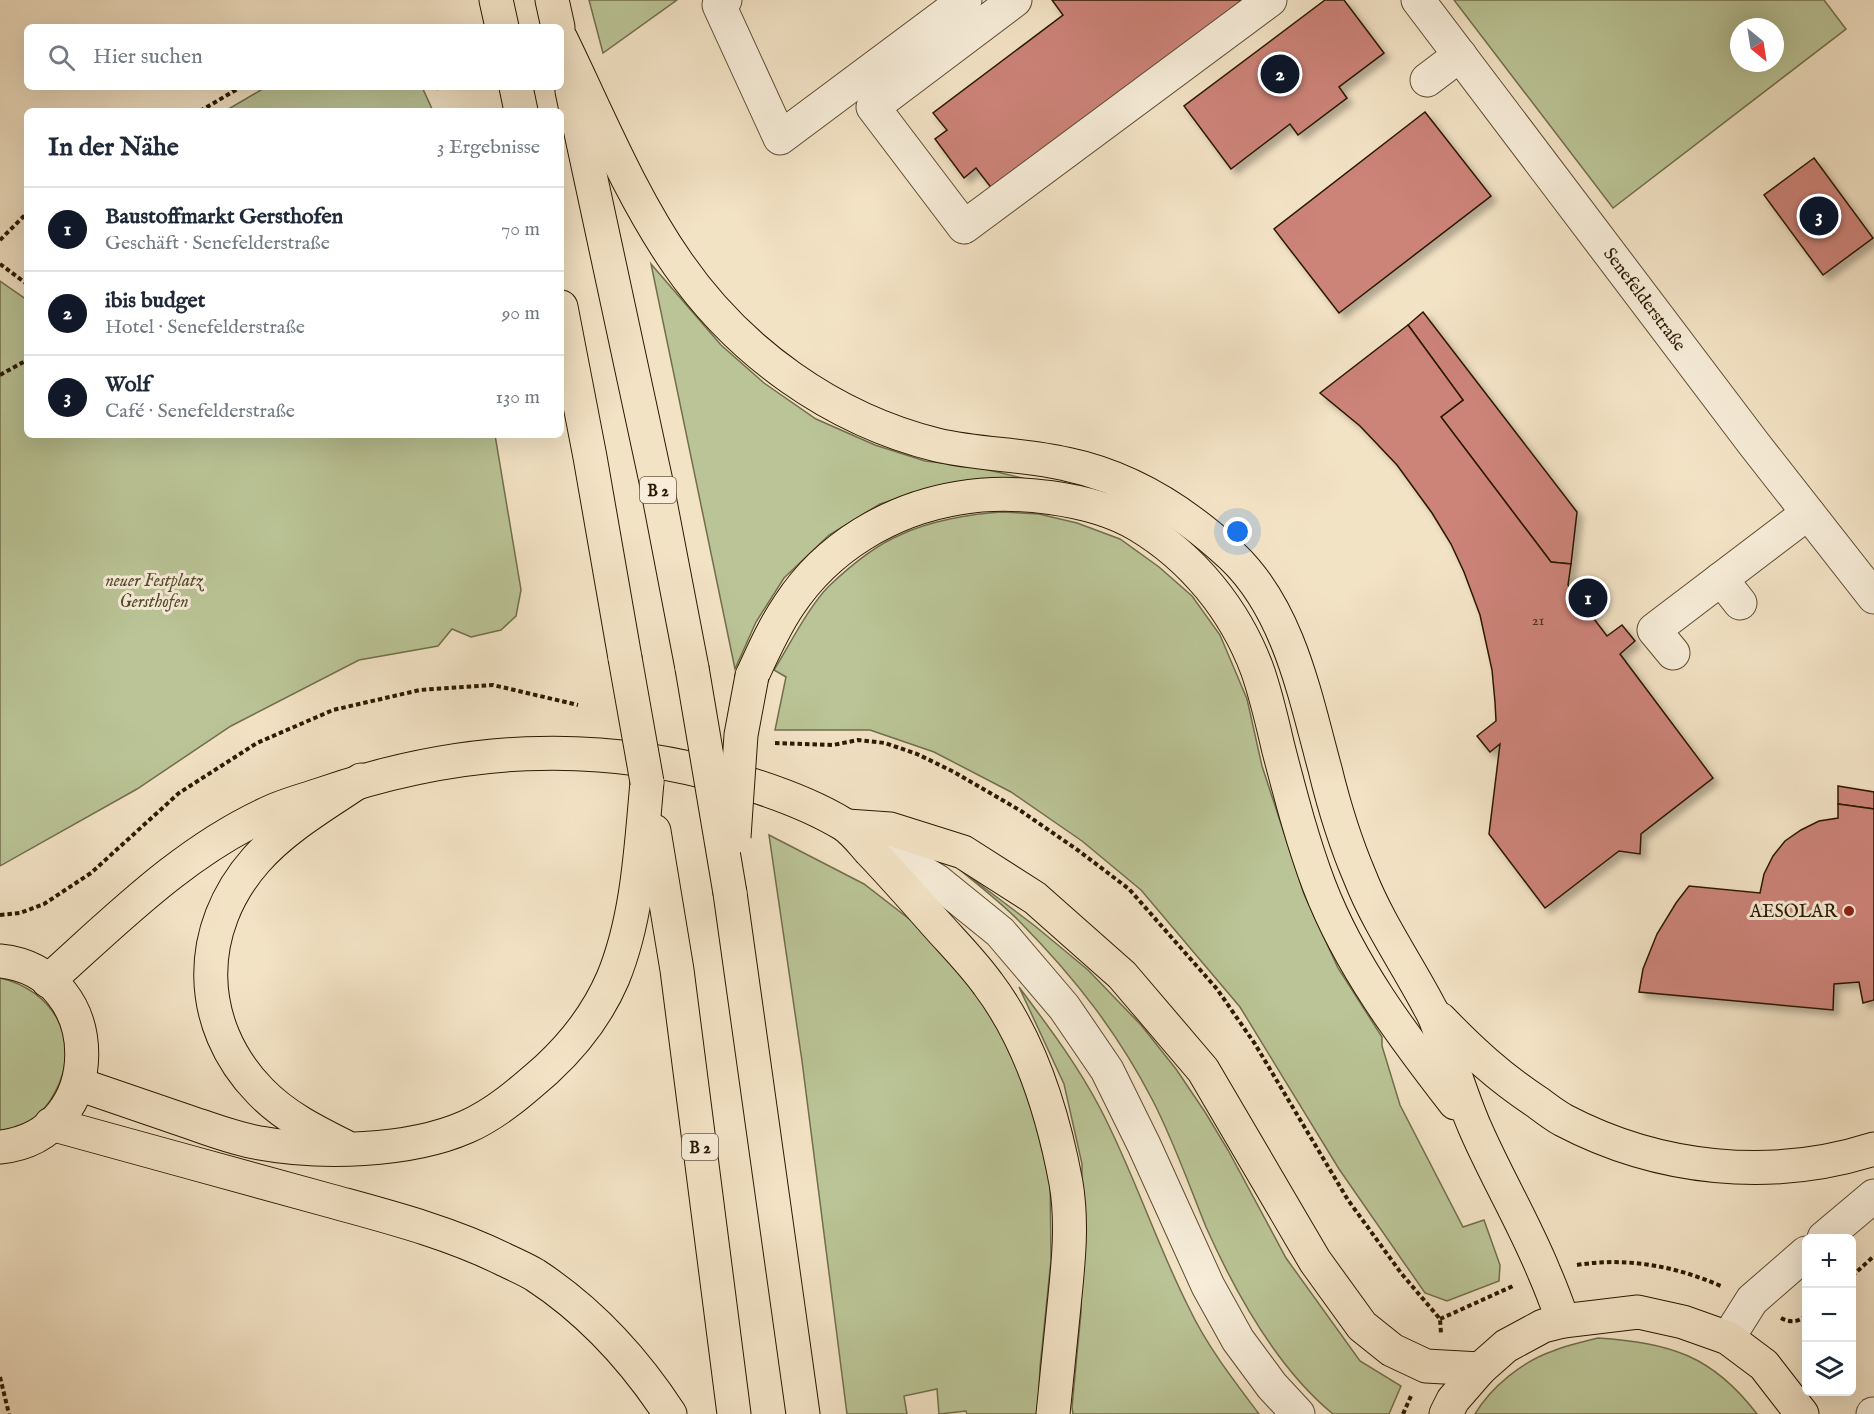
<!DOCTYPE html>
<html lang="de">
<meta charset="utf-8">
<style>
:root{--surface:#fff;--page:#f2f2f3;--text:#1f2937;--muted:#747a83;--line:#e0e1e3;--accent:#111827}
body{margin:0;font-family:"IM FELL English",serif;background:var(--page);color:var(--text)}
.controls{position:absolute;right:18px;bottom:18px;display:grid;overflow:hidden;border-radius:9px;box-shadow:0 6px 24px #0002}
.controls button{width:54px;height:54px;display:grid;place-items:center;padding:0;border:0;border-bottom:2px solid var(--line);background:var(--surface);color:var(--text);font:30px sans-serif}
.compass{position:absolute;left:1730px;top:18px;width:54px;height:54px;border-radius:50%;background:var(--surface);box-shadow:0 6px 24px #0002;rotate:150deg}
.you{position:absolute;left:1238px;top:532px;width:21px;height:21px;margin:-15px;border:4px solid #fff;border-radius:50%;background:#1a73e8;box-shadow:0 0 0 9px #1a73e833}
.badge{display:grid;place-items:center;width:39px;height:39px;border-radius:50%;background:var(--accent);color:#fff;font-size:20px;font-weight:700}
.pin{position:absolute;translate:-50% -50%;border:3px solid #fff;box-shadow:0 2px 6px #0006}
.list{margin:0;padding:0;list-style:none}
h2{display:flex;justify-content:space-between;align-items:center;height:78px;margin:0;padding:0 24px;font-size:26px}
h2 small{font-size:20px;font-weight:400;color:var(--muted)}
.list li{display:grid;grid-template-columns:39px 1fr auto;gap:18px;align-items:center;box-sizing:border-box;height:84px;padding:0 24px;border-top:2px solid var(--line)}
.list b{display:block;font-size:22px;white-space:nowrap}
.list p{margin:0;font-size:20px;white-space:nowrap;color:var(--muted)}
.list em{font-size:20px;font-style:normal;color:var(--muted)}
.icon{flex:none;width:33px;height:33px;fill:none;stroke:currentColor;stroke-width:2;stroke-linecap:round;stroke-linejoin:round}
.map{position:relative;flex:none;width:1874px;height:1414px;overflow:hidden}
.search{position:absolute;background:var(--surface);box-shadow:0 6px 24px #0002;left:24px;top:24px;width:540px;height:66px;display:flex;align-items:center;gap:15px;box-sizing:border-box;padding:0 21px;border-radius:9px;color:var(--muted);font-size:22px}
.panel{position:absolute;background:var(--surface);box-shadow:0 6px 24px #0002;left:24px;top:108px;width:540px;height:330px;border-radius:9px}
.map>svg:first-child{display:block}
.green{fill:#bac496;stroke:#726e4c;stroke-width:1.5;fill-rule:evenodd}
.building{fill:#cc8378;stroke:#2b1901;stroke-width:1.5;filter:url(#shadow)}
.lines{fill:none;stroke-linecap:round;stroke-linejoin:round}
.minor-casing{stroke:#5d4c32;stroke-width:35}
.major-casing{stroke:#2b1901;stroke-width:35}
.highway-casing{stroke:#2b1901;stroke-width:35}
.path{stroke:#2b1901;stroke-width:4;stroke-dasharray:4.5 3;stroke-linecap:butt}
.minor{stroke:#f7edd9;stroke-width:33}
.major{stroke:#f3e3c5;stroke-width:33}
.highway{stroke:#f3e3c5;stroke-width:33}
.highway-bridge-casing{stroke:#2b1901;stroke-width:35;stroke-linecap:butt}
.highway-bridge{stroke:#f3e3c5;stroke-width:33}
.poi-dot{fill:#8f2418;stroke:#f7edd9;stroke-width:2}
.labels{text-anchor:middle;stroke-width:6;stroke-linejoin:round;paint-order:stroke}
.number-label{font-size:15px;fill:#53341f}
.shield{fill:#f7edd9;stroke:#685942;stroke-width:1.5}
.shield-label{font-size:16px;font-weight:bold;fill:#2b1901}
.street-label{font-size:18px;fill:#2b1901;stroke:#f7edd9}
.park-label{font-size:18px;font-style:italic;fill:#564c2e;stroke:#f7edd9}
.poi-label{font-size:18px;fill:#2b1901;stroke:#f7edd9;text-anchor:end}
</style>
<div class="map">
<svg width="1874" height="1414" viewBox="0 0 1874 1414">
<defs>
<filter id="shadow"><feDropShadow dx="5.5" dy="5.5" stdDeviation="3" flood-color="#0004"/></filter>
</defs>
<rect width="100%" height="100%" fill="#f3e3c5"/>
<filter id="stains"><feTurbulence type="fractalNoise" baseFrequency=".00333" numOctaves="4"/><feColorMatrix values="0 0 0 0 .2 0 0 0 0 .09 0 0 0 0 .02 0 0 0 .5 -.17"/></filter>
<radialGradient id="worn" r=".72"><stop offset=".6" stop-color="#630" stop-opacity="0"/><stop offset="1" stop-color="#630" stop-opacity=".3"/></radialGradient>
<g class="green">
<path d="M589,0H677L603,53Z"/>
<path d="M1454,0H1824L1846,29L1613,208ZM1739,27H1775V63H1739Z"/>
<path d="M266,87H422L433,111H225Z"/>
<path d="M651,264L721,345L764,383L816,419L875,445L925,461L976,467L1026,479H978L931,488L880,504L829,535L784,578L756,622L735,669Z"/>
<path d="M0,281L27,300V435H495L521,590L516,616L501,630L471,637L452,629L438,646L359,660L231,726L137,789L0,866Z"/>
<path d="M1002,512L1039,514L1077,523L1120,539L1159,567L1192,596L1220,635L1247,699L1262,766L1304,894L1338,968L1382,1037V1046L1400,1105L1463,1227L1484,1220L1500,1265L1499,1281L1447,1301L1425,1293L1339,1169L1240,1007L1141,890L1082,841L1011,792L934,752L870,730H775L786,677L774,670C789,646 809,606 829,586C848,568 876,545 900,535C929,521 970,514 1002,512Z"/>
<path d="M769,835L864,884L917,925L970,984L1007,1043L1036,1113L1050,1174L1051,1260L1040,1367L1038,1414H967L966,1411L939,1414L937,1389L904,1396L907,1414H847L802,1061Z"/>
<path d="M949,861L1035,926L1088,970L1141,1025L1176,1069L1205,1112L1228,1150L1286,1258L1360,1361L1401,1386L1389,1414H1333C1277,1368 1235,1292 1206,1227C1189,1185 1174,1142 1153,1101C1118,1033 1075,978 1021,923C999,900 973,881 949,861Z"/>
<path d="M0,978C54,990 83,1042 55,1092C49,1104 42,1113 31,1120C21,1126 11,1128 0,1131Z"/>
<path d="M1019,987C1048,1026 1077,1064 1100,1108C1134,1173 1156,1243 1189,1308C1207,1346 1234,1381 1259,1414H1073L1072,1407L1081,1312L1082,1164L1064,1084Z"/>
<path d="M1598,1338C1670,1343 1712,1355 1757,1414H1475C1491,1387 1523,1361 1553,1351C1567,1345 1583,1342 1598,1338Z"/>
</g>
<g class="building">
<path d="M1052,0H1240L1243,4L993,190L976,168L964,178L935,139L947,130L933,113L1063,15Z"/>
<path d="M1325,0H1344L1384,53L1339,87L1347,98L1298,135L1290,124L1231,169L1184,106Z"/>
<path d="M1425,112L1491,196L1339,313L1274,229Z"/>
<path d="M1814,158L1873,238L1823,275L1764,195Z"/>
<path d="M1423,312L1577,512L1571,564L1551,562L1441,417L1463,400L1408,325Z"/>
<path d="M1408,325L1463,400L1441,417L1551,562L1571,564L1568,585L1607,636L1622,625L1635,641L1620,654L1713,778L1641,834L1640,854L1619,851L1545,908L1489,834L1500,744L1490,752L1477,736L1496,721L1495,702L1492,670L1480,615L1464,572L1451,544L1432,513L1397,465L1360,426L1320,393Z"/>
<path d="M1838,786L1874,792V809L1838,804Z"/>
<path d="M1838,804L1874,809V1000L1863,1003L1859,982L1834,984L1833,1010L1639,992L1643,969L1657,934L1676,903L1689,886L1760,893L1764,874L1773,856L1785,841L1801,830L1819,821L1838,818Z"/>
</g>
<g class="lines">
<g class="minor-casing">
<g id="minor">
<path d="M725,0L719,5L780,138L965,0"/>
<path d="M1015,0L873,107L964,227L1270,0"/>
<path d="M1418,0L1754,444L1874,597"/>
<path d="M1427,80L1460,55"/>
<path d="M1721,579L1740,603"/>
<path d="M1673,653L1654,630L1808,513"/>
<path d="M860,834L937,881L1000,932L1064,1007L1107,1070L1144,1145L1208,1286L1238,1340L1272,1386L1298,1414"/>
<path d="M1824,1238L1874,1196"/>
<path d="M1728,1338L1752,1300L1806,1253"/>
<path d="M1873,1414H1874"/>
</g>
</g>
<g class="major-casing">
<g id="major">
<path d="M847,826L890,829L963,852L1035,898L1122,975L1203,1070L1315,1261L1362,1326L1392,1350L1426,1366L1480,1369"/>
<path d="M0,961C109,972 109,1136 0,1147"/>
<path d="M48,981C118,918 187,848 275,810C289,804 304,800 319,795C457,747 594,738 736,780C773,791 810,804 843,824C853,830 862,842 870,851C893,875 915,900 937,925C954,944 973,963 988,984C1031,1041 1053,1113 1066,1183C1073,1224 1068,1266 1064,1306C1060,1342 1057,1378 1053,1414"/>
<path d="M1446,1414L1453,1400L1480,1369L1506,1346L1543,1326L1563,1321L1638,1312L1683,1322L1728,1338L1764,1365L1802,1414"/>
</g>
</g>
<g class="highway-casing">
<g id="highway">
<path d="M496,0L502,27"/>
<path d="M552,0L558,27"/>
<path d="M561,39C598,115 630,195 678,264C739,352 832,419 937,445C979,455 1024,454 1066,464C1129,477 1186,513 1232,556C1289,610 1305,696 1325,769C1334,806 1345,842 1360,877C1378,923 1407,964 1430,1008C1436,1018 1439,1029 1443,1040C1454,1070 1463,1101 1476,1130C1497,1178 1524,1223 1544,1272C1551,1288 1557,1304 1563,1321"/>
<path d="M516,87L521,111"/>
<path d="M572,91L657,486L692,668"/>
<path d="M561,307L590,457L625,658"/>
<path d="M752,676C763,652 774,627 789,605C827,547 891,509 959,498C1012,489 1091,497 1138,525C1193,558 1235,610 1257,669C1266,694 1272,721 1278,747C1290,793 1302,840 1319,885C1350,966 1403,1036 1455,1103"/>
<path d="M654,831L677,970L734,1414"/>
<path d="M730,893L803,1414"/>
<path d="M1440,1019C1471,1051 1499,1077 1537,1102C1545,1108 1554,1115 1563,1120C1658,1170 1771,1182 1874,1149"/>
<path d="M78,1084C114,1096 150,1109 186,1121C210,1129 235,1139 260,1143C320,1154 409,1152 466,1127C496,1114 522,1091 547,1069C574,1044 598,1013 613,978C638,917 641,847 647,782"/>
<path d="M51,1124C144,1150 238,1175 331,1201C389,1217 448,1232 503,1259C513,1264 525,1269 535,1275C590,1311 634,1359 670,1414"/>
<path d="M344,1146C314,1131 284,1116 260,1091C195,1024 195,929 256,860C285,827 326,804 361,780"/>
</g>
</g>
<g class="path">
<path d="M437,87L439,89"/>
<path d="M200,111L241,87"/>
<path d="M0,240L27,213"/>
<path d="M0,264L27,284"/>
<path d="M0,375L27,360"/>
<path d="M775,743L833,745L858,740L885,743L917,754L954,772L1021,811L1079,851L1129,889L1217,989L1255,1044L1348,1200L1401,1273L1440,1319L1441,1333"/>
<path d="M0,915L20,913L44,904L91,873L179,793L257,743L333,710L420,690L493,685L578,705"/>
<path d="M1577,1265C1627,1257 1675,1266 1721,1286"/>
<path d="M1852,1276L1874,1256"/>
<path d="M1781,1318C1790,1323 1798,1322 1806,1316"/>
<path d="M1440,1319L1513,1286"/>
<path d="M0,1377L9,1414"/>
<path d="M1403,1414L1411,1396"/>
</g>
<use href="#minor" class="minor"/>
<use href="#major" class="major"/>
<use href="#highway" class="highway"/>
<g class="highway-bridge-casing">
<g id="highway-bridge">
<path d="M625,658L647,782"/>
<path d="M692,668L730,893"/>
<path d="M734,837L741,735L752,676"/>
</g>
</g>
<use href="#highway-bridge" class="highway-bridge"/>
</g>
<circle class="poi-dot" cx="1849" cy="911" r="6"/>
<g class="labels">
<g class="number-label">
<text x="1538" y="625">21</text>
</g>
<g class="shield">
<rect x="640" y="477" width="36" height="26" rx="4.5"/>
<rect x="682" y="1134" width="36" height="26" rx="4.5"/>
</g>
<g class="shield-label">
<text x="658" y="496">B 2</text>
<text x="700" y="1153">B 2</text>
</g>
<g class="street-label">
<text transform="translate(1645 299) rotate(53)" y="6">Senefelderstraße</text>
</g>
<g class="park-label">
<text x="154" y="586">neuer Festplatz<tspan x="154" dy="21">Gersthofen</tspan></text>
</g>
<g class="poi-label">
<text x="1837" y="917">AESOLAR</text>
</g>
</g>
<rect width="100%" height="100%" filter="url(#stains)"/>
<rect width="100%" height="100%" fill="url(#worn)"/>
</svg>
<div class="controls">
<button>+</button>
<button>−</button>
<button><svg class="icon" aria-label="layers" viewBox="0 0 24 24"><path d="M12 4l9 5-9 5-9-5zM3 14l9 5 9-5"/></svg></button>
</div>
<svg class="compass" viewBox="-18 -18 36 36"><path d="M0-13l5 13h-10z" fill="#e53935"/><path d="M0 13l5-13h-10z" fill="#747a83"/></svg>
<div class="you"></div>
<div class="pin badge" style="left:1588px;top:598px">1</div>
<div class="pin badge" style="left:1280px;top:74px">2</div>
<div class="pin badge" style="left:1819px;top:216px">3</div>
<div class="search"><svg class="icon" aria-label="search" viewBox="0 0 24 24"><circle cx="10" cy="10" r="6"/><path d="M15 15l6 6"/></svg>Hier suchen</div>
<section class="panel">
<h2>In der Nähe<small>3 Ergebnisse</small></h2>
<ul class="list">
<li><span class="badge">1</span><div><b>Baustoffmarkt Gersthofen</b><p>Geschäft · Senefelderstraße</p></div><em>70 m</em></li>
<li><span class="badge">2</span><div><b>ibis budget</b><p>Hotel · Senefelderstraße</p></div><em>90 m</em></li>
<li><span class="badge">3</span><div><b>Wolf</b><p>Café · Senefelderstraße</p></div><em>130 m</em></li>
</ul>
</section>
</div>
